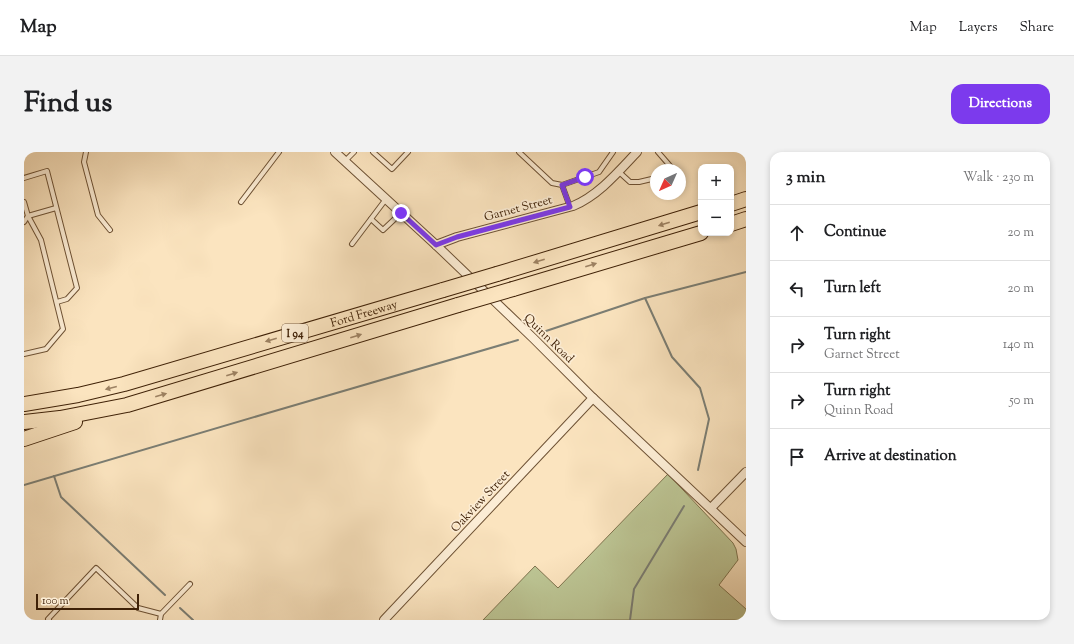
<!DOCTYPE html>
<meta charset="utf-8">
<style>
:root{--surface:#fff;--page:#f2f2f2;--text:#202124;--muted:#757577;--line:#e0e0e0;--accent:#7c3aed}
body{margin:0;font-family:"Sorts Mill Goudy",serif;background:var(--page);color:var(--text)}
.controls{position:absolute;right:12px;top:12px;display:grid;overflow:hidden;border-radius:8px;box-shadow:0 2px 6px #0003}
.controls button{width:36px;height:36px;display:grid;place-items:center;padding:0;border:0;border-bottom:1px solid var(--line);background:var(--surface);color:var(--text);font:20px sans-serif}
.compass{position:absolute;left:626px;top:12px;width:36px;height:36px;border-radius:50%;background:var(--surface);box-shadow:0 2px 6px #0003;rotate:225deg}
.scale{position:absolute;left:12px;bottom:10px;width:103px;box-sizing:border-box;padding-left:4px;border:2px solid #3f2107;border-top:0;font-size:11px;line-height:14px;white-space:nowrap;color:#3f2107;-webkit-text-stroke:3px #fcedd5;paint-order:stroke}
.stop{position:absolute;width:12px;height:12px;margin:-9px;border:3px solid #7c3aed;border-radius:50%;background:#fff}
.stop.end{background:#7c3aed;border-color:#fff;box-shadow:0 1px 4px #0008}
.list{margin:0;padding:0;list-style:none}
h2{display:flex;justify-content:space-between;align-items:center;height:52px;margin:0;padding:0 16px;font-size:17px}
h2 small{font-size:13px;font-weight:400;color:var(--muted)}
.list li{display:grid;grid-template-columns:26px 1fr auto;gap:12px;align-items:center;box-sizing:border-box;height:56px;padding:0 16px;border-top:1px solid var(--line)}
.list b{display:block;font-size:15px;white-space:nowrap}
.list p{margin:0;font-size:13px;white-space:nowrap;color:var(--muted)}
.list em{font-size:13px;font-style:normal;color:var(--muted)}
.icon{flex:none;width:22px;height:22px;fill:none;stroke:currentColor;stroke-width:2;stroke-linecap:round;stroke-linejoin:round}
.map{position:relative;flex:none;width:722px;height:468px;overflow:hidden;border-radius:12px}
header{display:flex;align-items:center;gap:24px;box-sizing:border-box;height:56px;padding:0 20px;background:var(--surface);border-bottom:1px solid var(--line)}
header strong{font-size:19px}
nav{display:flex;gap:22px;margin-inline-start:auto;font-size:14px}
.intro{display:flex;align-items:center;justify-content:space-between;box-sizing:border-box;height:96px;padding:0 24px}
h1{margin:0;font-size:28px}
.button{padding:10px 18px;border-radius:12px;background:var(--accent);color:#fff;font-size:14px;font-weight:700}
main{display:flex;gap:24px;padding:0 24px}
aside{flex:1;background:var(--surface);border-radius:12px;box-shadow:0 2px 6px #0003}
.map>svg:first-child{display:block}
.green{fill:#bcc594;stroke:#7e734e}
.lines{fill:none;stroke-linecap:round;stroke-linejoin:round}
.stream{stroke:#7b7e74;stroke-width:2}
.lane-casing{stroke:#6e5235;stroke-width:6}
.street-casing{stroke:#6e5235;stroke-width:10}
.highway-casing{stroke:#3f2107;stroke-width:16}
.lane{stroke:#fcedd5;stroke-width:4}
.street{stroke:#fcedd5;stroke-width:8}
.highway{stroke:#fbe4bf;stroke-width:14}
.highway-bridge-casing{stroke:#3f2107;stroke-width:16;stroke-linecap:butt}
.highway-bridge{stroke:#fbe4bf;stroke-width:14}
.oneway{fill:#9d8263}
.route{stroke:#7c3aed;stroke-width:5}
.labels{text-anchor:middle;stroke-width:3.5;stroke-linejoin:round;paint-order:stroke}
.shield{fill:#fcedd5;stroke:#785e45;stroke-width:1}
.shield-label{font-size:11px;font-weight:bold;fill:#3f2107}
.street-label{font-size:12px;fill:#3f2107;stroke:#fcedd5}
</style>
<header>
<strong>Map</strong>
<nav><a>Map</a><a>Layers</a><a>Share</a></nav>
</header>
<div class="intro"><h1>Find us</h1><a class="button">Directions</a></div>
<main>
<div class="map">
<svg width="722" height="468" viewBox="0 0 722 468">
<rect width="100%" height="100%" fill="#fbe4bf"/>
<filter id="stains"><feTurbulence type="fractalNoise" baseFrequency=".005" numOctaves="4"/><feColorMatrix values="0 0 0 0 .2 0 0 0 0 .09 0 0 0 0 .02 0 0 0 .5 -.17"/></filter>
<radialGradient id="worn" r=".72"><stop offset=".6" stop-color="#630" stop-opacity="0"/><stop offset="1" stop-color="#630" stop-opacity=".3"/></radialGradient>
<path class="green" d="M644,322L709,391L712,397L714,408L695,433L722,457V468H459L511,414L534,436Z"/>
<g class="lines">
<g class="stream">
<path d="M621,146L648,205L676,236L685,267L674,318"/>
<path d="M516,181L621,146L722,120"/>
<path d="M30,324L37,345L141,443"/>
<path d="M0,333L244,261L494,188"/>
<path d="M156,456L169,468"/>
<path d="M606,468L610,437L660,354"/>
</g>
<g class="lane-casing">
<g id="lane">
<path d="M62,0L60,10L74,63L86,78"/>
<path d="M349,0L368,17L384,0"/>
<path d="M495,0L528,31L538,33L546,55"/>
<path d="M634,0L647,15L646,18"/>
<path d="M321,9L330,0"/>
<path d="M594,19L606,30H615L632,26"/>
<path d="M0,26L23,19L53,136L43,147L33,150"/>
<path d="M538,33L575,20L589,0"/>
<path d="M0,50L4,64L17,88L39,177L22,197L0,202"/>
<path d="M217,50L255,0"/>
<path d="M347,67L359,78L377,61"/>
<path d="M0,70L4,64L32,56"/>
<path d="M328,92L362,47"/>
<path d="M25,468L24,467L72,416L114,456L137,462"/>
<path d="M136,468L137,462L166,432"/>
</g>
</g>
<g class="street-casing">
<g id="street">
<path d="M311,0L412,93L509,186L569,246L722,390"/>
<path d="M412,93L433,85L549,54C575,43 594,20 613,0"/>
<path d="M687,356L722,320"/>
<path d="M360,468L569,246"/>
</g>
</g>
<g class="highway-casing">
<g id="highway">
<path d="M707,52L722,47"/>
<path d="M707,72L722,67"/>
<path d="M473,122L677,60"/>
<path d="M489,137L677,81"/>
<path id="s1" d="M0,252L54,243L100,232L419,138"/>
<path d="M0,270L36,266L103,253L434,153"/>
<path d="M0,287L51,270"/>
</g>
</g>
<use href="#lane" class="lane"/>
<use href="#street" class="street"/>
<use href="#highway" class="highway"/>
<g class="highway-bridge-casing">
<g id="highway-bridge">
<path d="M419,138L473,122"/>
<path d="M434,153L489,137"/>
</g>
</g>
<use href="#highway-bridge" class="highway-bridge"/>
</g>
<defs><path id="oneway-solid" d="M-6-.8H1V-3.2L6.5 0L1 3.2V.8H-6Z"/></defs>
<g class="oneway">
<use href="#oneway-solid" transform="translate(640 72) rotate(163)"/>
<use href="#oneway-solid" transform="translate(515 109) rotate(163)"/>
<use href="#oneway-solid" transform="translate(567 113) rotate(-17)"/>
<use href="#oneway-solid" transform="translate(332 184) rotate(-17)"/>
<use href="#oneway-solid" transform="translate(247 188) rotate(164)"/>
<use href="#oneway-solid" transform="translate(208 222) rotate(-17)"/>
<use href="#oneway-solid" transform="translate(87 236) rotate(166)"/>
<use href="#oneway-solid" transform="translate(137 243) rotate(-16)"/>
</g>
<g class="lines">
<path class="route" d="M377,61L412,93L433,85L546,55L538,33L561,25"/>
</g>
<g class="labels">
<rect class="shield" x="258" y="172" width="26" height="18" rx="3"/>
<g class="shield-label">
<text x="271" y="185">I 94</text>
</g>
<g class="street-label">
<text transform="translate(494 56) rotate(-15)" y="4">Garnet Street</text>
<text dy="4" stroke="none"><textPath href="#s1" startOffset="352">Ford Freeway</textPath></text>
<text transform="translate(525 186) rotate(44)" y="4">Quinn Road</text>
<text transform="translate(456 349) rotate(-47)" y="4">Oakview Street</text>
</g>
</g>
<rect width="100%" height="100%" filter="url(#stains)"/>
<rect width="100%" height="100%" fill="url(#worn)"/>
</svg>
<div class="controls">
<button>+</button>
<button>−</button>
</div>
<svg class="compass" viewBox="-18 -18 36 36"><path d="M0-13l5 13h-10z" fill="#e53935"/><path d="M0 13l5-13h-10z" fill="#757577"/></svg>
<div class="scale">100 m</div>
<div class="stop" style="left:561px;top:25px"></div>
<div class="stop end" style="left:377px;top:61px"></div>
</div>
<aside>
<h2>3 min<small>Walk · 230 m</small></h2>
<ul class="list">
<li><svg class="icon" aria-label="ahead" viewBox="0 0 24 24"><path d="M12 20V5M6 11l6-6 6 6"/></svg><div><b>Continue</b></div><em>20 m</em></li>
<li><svg class="icon" aria-label="left" viewBox="0 0 24 24"><path d="M17 20v-9H6M10 6l-5 5 5 5"/></svg><div><b>Turn left</b></div><em>20 m</em></li>
<li><svg class="icon" aria-label="right" viewBox="0 0 24 24"><path d="M7 20v-9h11M14 6l5 5-5 5"/></svg><div><b>Turn right</b><p>Garnet Street</p></div><em>140 m</em></li>
<li><svg class="icon" aria-label="right" viewBox="0 0 24 24"><path d="M7 20v-9h11M14 6l5 5-5 5"/></svg><div><b>Turn right</b><p>Quinn Road</p></div><em>50 m</em></li>
<li><svg class="icon" aria-label="arrive" viewBox="0 0 24 24"><path d="M6 21V4h12l-3 4 3 4H6"/></svg><div><b>Arrive at destination</b></div></li>
</ul>
</aside>
</main>
